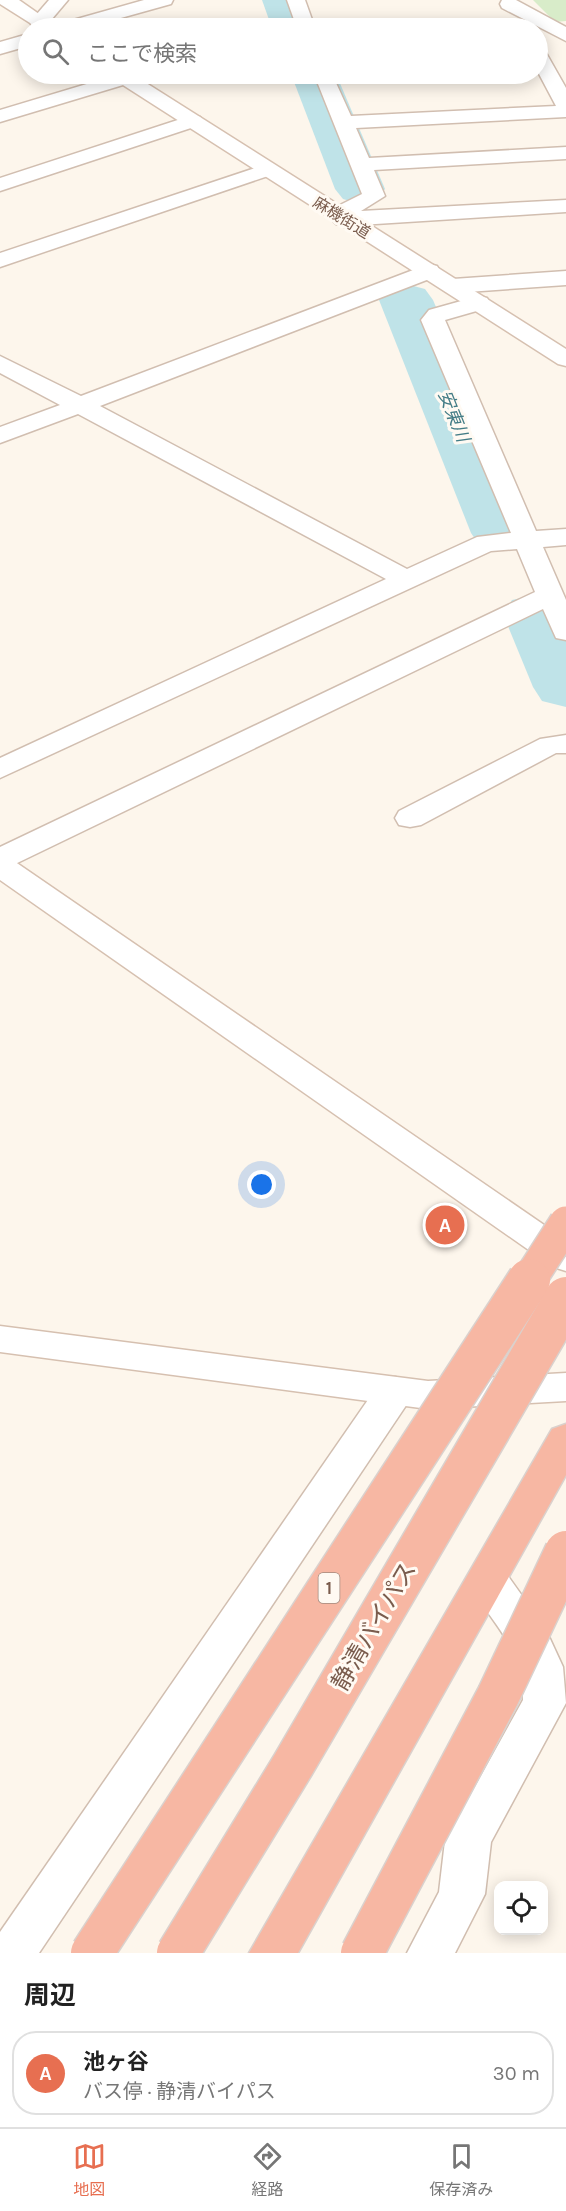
<!DOCTYPE html>
<html lang="ja">
<meta charset="utf-8">
<style>
:root{--surface:#fff;--page:#f6f6f6;--text:#222;--muted:#767676;--line:#e0e0e0;--accent:#e76f51}
body{margin:0;font-family:Karla,"Noto Sans JP",sans-serif;background:var(--page);color:var(--text)}
.controls{position:absolute;right:18px;bottom:18px;display:grid;overflow:hidden;border-radius:12px;box-shadow:0 3px 15px #0003}
.controls button{width:54px;height:54px;display:grid;place-items:center;padding:0;border:0;border-bottom:2px solid var(--line);background:var(--surface);color:var(--text);font:30px sans-serif}
.you{position:absolute;left:262px;top:1185px;width:21px;height:21px;margin:-15px;border:4px solid #fff;border-radius:50%;background:#1a73e8;box-shadow:0 0 0 9px #1a73e833}
.badge{display:grid;place-items:center;width:39px;height:39px;border-radius:50%;background:var(--accent);color:#fff;font-size:20px;font-weight:700}
.pin{position:absolute;translate:-50% -50%;border:3px solid #fff;box-shadow:0 2px 6px #0006}
.list{margin:0;padding:0;list-style:none}
h2{display:flex;justify-content:space-between;align-items:center;height:78px;margin:0;padding:0 24px;font-size:26px}
h2 small{font-size:20px;font-weight:400;color:var(--muted)}
.list li{display:grid;grid-template-columns:39px 1fr auto;gap:18px;align-items:center;box-sizing:border-box;height:84px;margin:0 12px 12px;padding:0 12px;border:2px solid var(--line);border-radius:24px}
.list b{display:block;font-size:22px;white-space:nowrap}
.list p{margin:0;font-size:20px;white-space:nowrap;color:var(--muted)}
.list em{font-size:20px;font-style:normal;color:var(--muted)}
.icon{flex:none;width:33px;height:33px;fill:none;stroke:currentColor;stroke-width:2;stroke-linecap:round;stroke-linejoin:round}
.map{position:relative;flex:none;width:566px;height:1953px;overflow:hidden}
.search{position:absolute;background:var(--surface);box-shadow:0 3px 15px #0003;left:18px;right:18px;top:18px;height:66px;display:flex;align-items:center;gap:15px;box-sizing:border-box;padding:0 21px;border-radius:33px;color:var(--muted);font-size:22px}
.sheet{height:174px;background:var(--surface)}
nav{display:flex;justify-content:space-around;align-items:center;box-sizing:border-box;height:84px;border-top:2px solid var(--line);background:var(--surface);font-size:16px;color:var(--muted)}
nav a{display:grid;justify-items:center;gap:3px}
nav .on{color:var(--accent)}
.map>svg:first-child{display:block}
.green{fill:#d8ecc9}
.lines{fill:none;stroke-linecap:round;stroke-linejoin:round}
.river{fill:#bfe3e8;fill-rule:evenodd}
.street-casing{stroke:#d1beb0;stroke-width:3}
.secondary-casing{stroke:#d6c0b0;stroke-width:3}
.highway-casing{stroke:#dad1cd;stroke-width:3}
.street{fill:#fff;fill-rule:evenodd}
.secondary{fill:#fff;fill-rule:evenodd}
.highway{fill:#f7b7a3;fill-rule:evenodd}
.highway-bridge-far1-casing{stroke:#dad1cd;stroke-width:36;stroke-linecap:butt}
.highway-bridge-casing{stroke:#dad1cd;stroke-width:45;stroke-linecap:butt}
.highway-bridge-far1{stroke:#f7b7a3;stroke-width:33}
.highway-bridge{stroke:#f7b7a3;stroke-width:42}
.labels{text-anchor:middle;stroke-width:6;stroke-linejoin:round;paint-order:stroke}
.far-street-label{font-size:16px;fill:#7a5c4d;stroke:#fffaf3}
.far-water-label{font-size:18px;font-style:italic;fill:#437c86;stroke:#fffaf3}
.shield{fill:#fffaf3;stroke:#a28b7f;stroke-width:1.5}
.shield-label{font-size:18px;font-weight:bold;fill:#7a5c4d}
.near-street-label{font-size:24px;fill:#7a5c4d;stroke:#fffaf3}
</style>
<div class="map">
<svg width="566" height="1953" viewBox="0 0 566 1953">
<rect width="100%" height="100%" fill="#fdf6ec"/>
<path class="green" d="M533,0H566V21L555,22Z"/>
<g class="lines">
<g class="river">
<path d="M262,0H304L316,28H272Z"/>
<path d="M291,74H336L385,189L377,199L360,204L343,199L335,189Z"/>
<path d="M406,284L425,289L433,300L533,533L524,546L502,551L480,546L471,533L379,300L387,289Z"/>
<path d="M535,595L558,600L566,613V707L542,701L533,687L503,614L512,600Z"/>
</g>
<g class="street-casing">
<g id="street">
<path d="M49,0H68L46,26H32L30,22Z"/>
<path d="M144,0H173L171,4L85,28H57L59,24Z"/>
<path d="M287,0H305L315,28H297Z"/>
<path d="M502,0H516L566,27V41L502,8L500,4Z"/>
<path d="M28,34V46L0,54V42Z"/>
<path d="M538,49L545,51L566,88V117L356,128L369,158L566,147V159L374,170L385,196L361,211L566,200V212L344,226L336,224L327,215L330,210L362,194L314,74H332L351,116L556,106L538,72Z"/>
<path d="M120,74H133L136,78L133,82L0,122V110Z"/>
<path d="M193,115L200,117L203,121L200,125L0,191V178Z"/>
<path d="M267,164L274,166L278,170L274,174L0,267V253Z"/>
<path d="M429,264L437,266L440,271L437,276L100,406L407,569L477,537L511,533L421,320L429,310L479,296L487,298L490,303L487,308L445,320L536,531L566,529V545L543,547L566,600V640L556,638L543,609L11,866L0,868V847L535,592L517,549L491,551L0,778V758L386,579L78,414L0,443V427L60,405L0,373V356L81,396Z"/>
<path d="M566,271V285L453,293L445,291L442,286L445,281L453,279Z"/>
<path d="M566,735V753H556L421,825L410,827L399,825L395,818L399,811L540,739Z"/>
<path d="M395,1377L409,1381L415,1391L409,1401L39,1953H0V1932L381,1381Z"/>
<path d="M493,1571L508,1576L545,1628L563,1667L566,1703L491,1842L485,1894L455,1953H407L439,1892L445,1841L523,1700C522,1644 496,1631 472,1587L478,1576Z"/>
</g>
</g>
<g class="secondary-casing">
<g id="secondary">
<path d="M0,0H19L59,28H38L0,4Z"/>
<path d="M110,74H132L566,349V366L558,364L112,78Z"/>
<path d="M0,857L11,859L566,1240V1271L553,1267L0,880Z"/>
<path d="M0,1326L428,1381L566,1373V1401L428,1409L0,1352Z"/>
</g>
</g>
<g class="highway-casing">
<path id="highway" d="M566,1424V1475L298,1953H249L552,1429Z"/>
</g>
<use href="#street" class="street"/>
<use href="#secondary" class="secondary"/>
<use href="#highway" class="highway"/>
<g class="highway-bridge-far1-casing">
<path id="highway-bridge-far1" d="M528,1282L566,1223"/>
</g>
<g class="highway-bridge-casing">
<g id="highway-bridge">
<path d="M92,1953L529,1280"/>
<path d="M178,1953L293,1765L566,1298"/>
<path d="M362,1953L498,1696L566,1552"/>
</g>
</g>
<use href="#highway-bridge-far1" class="highway-bridge-far1"/>
<use href="#highway-bridge" class="highway-bridge"/>
</g>
<g class="labels">
<g class="far-street-label">
<text transform="translate(342 217) rotate(32)" y="6">麻機街道</text>
</g>
<g class="far-water-label">
<text transform="translate(454 416) rotate(68)" y="6">安東川</text>
</g>
<rect class="shield" x="318.5" y="1573" width="21" height="30" rx="4.5"/>
<g class="shield-label">
<text x="329" y="1594">1</text>
</g>
<g class="near-street-label">
<text transform="translate(374 1626) rotate(-60)" y="8">静清バイパス</text>
</g>
</g>
</svg>
<div class="controls">
<button><svg class="icon" aria-label="locate" viewBox="0 0 24 24"><circle cx="12" cy="12" r="6"/><path d="M12 2v4M12 18v4M2 12h4M18 12h4"/></svg></button>
</div>
<div class="you"></div>
<div class="pin badge" style="left:445px;top:1225px">A</div>
<div class="search"><svg class="icon" aria-label="search" viewBox="0 0 24 24"><circle cx="10" cy="10" r="6"/><path d="M15 15l6 6"/></svg>ここで検索</div>
</div>
<section class="sheet">
<h2>周辺<small></small></h2>
<ul class="list">
<li><span class="badge">A</span><div><b>池ヶ谷</b><p>バス停 · 静清バイパス</p></div><em>30 m</em></li>
</ul>
</section>
<nav>
<a class="on"><svg class="icon" aria-label="map" viewBox="0 0 24 24"><path d="M3 6l6-2 6 2 6-2v14l-6 2-6-2-6 2zM9 4v14M15 6v14"/></svg>地図</a>
<a><svg class="icon" aria-label="directions" viewBox="0 0 24 24"><path d="M12 3l9 9-9 9-9-9zM9 14v-3h6M13 9l2 2-2 2"/></svg>経路</a>
<a><svg class="icon" aria-label="saved" viewBox="0 0 24 24"><path d="M7 4h10v16l-5-4-5 4z"/></svg>保存済み</a>
</nav>
